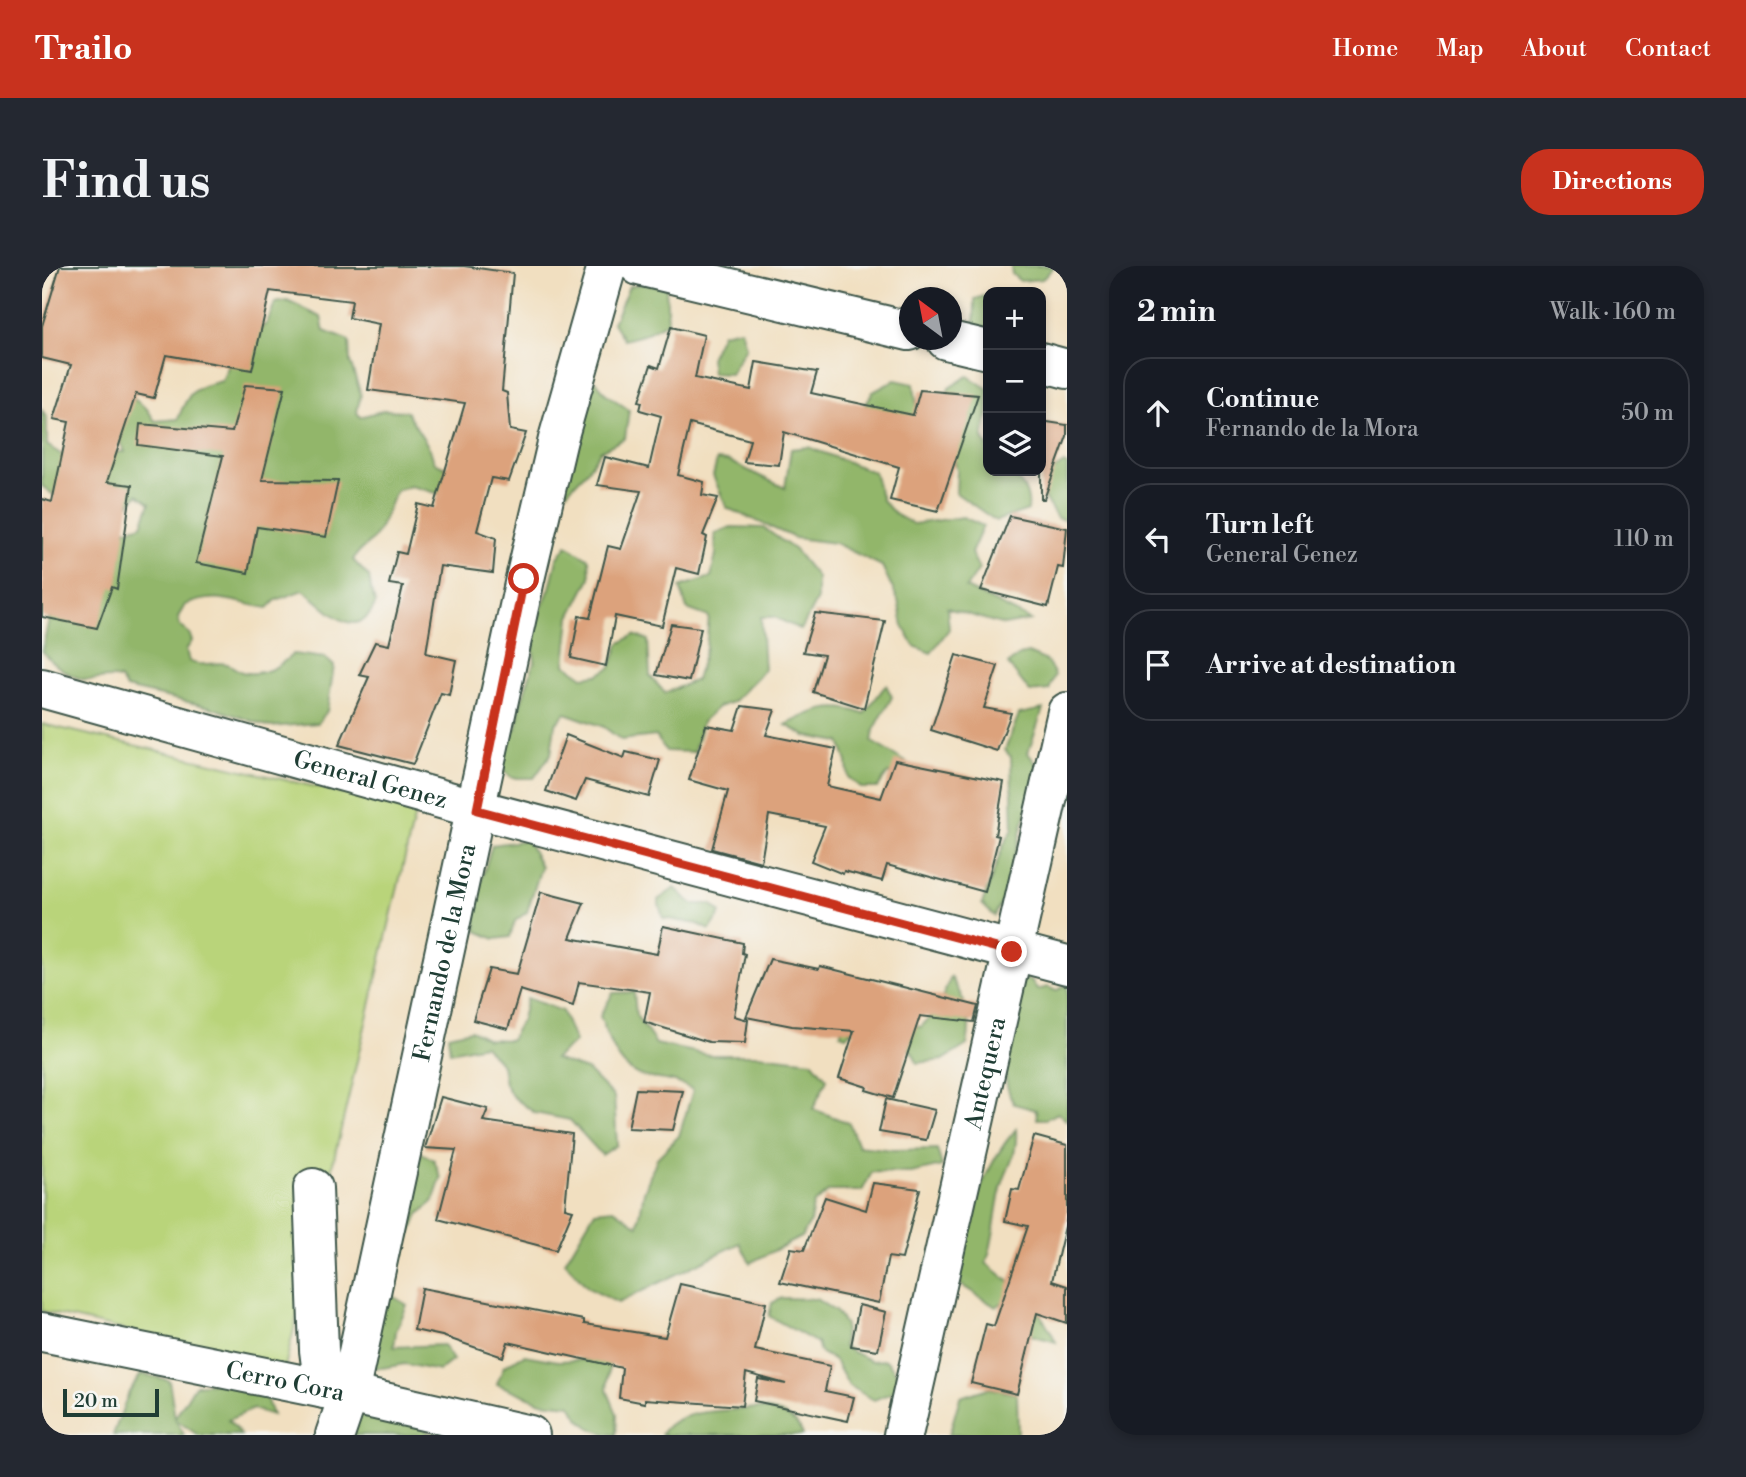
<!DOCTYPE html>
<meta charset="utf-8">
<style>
:root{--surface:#171b24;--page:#242831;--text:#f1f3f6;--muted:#9ea1a6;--line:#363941;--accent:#c8321e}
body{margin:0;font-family:"Libre Bodoni",serif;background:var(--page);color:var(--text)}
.controls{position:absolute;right:21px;top:21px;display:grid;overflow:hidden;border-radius:14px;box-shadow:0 4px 10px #0003}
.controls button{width:63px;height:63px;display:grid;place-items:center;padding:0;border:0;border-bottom:2px solid var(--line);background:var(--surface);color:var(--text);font:35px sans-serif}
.compass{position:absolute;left:857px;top:21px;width:63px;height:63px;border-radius:50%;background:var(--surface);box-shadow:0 4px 10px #0003;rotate:328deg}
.scale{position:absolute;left:21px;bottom:18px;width:96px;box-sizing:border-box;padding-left:7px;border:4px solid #1f3d34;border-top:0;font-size:19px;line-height:24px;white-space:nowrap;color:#1f3d34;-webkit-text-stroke:5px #f6f6f2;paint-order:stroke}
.stop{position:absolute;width:21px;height:21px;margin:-16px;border:5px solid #c8321e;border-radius:50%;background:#fff}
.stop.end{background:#c8321e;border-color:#fff;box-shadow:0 2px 7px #0008}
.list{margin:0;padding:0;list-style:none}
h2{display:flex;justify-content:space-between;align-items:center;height:91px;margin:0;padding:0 28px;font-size:30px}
h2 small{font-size:23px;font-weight:400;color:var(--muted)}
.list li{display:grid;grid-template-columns:46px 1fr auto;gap:21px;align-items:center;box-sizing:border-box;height:112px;margin:0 14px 14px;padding:0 14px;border:2px solid var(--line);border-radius:28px}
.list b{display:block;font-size:26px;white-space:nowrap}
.list p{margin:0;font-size:23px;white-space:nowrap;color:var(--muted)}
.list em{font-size:23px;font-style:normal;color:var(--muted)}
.icon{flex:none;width:38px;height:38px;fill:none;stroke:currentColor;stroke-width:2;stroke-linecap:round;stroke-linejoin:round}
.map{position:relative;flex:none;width:1025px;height:1169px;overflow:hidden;border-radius:28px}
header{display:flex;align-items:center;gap:42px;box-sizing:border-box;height:98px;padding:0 35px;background:var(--accent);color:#fff}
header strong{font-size:33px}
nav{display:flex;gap:38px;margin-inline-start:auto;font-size:24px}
.intro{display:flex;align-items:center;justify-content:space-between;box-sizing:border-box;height:168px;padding:0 42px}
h1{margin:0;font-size:49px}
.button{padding:18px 32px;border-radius:28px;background:var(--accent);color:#fff;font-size:24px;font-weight:700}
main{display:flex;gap:42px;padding:0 42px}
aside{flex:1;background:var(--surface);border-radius:28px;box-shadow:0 4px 10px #0003}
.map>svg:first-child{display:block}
.green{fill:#b9d47a;stroke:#6c8857;stroke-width:2}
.forest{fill:#92b66a;stroke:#587a4f;stroke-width:2}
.building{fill:#dca27c}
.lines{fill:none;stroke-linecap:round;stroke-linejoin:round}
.minor-casing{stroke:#3e5549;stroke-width:42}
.minor{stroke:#fff;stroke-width:38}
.route{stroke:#c8321e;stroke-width:9}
.labels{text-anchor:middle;stroke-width:7;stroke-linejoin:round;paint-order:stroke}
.street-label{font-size:24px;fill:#1f3d34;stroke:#f6f6f2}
</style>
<header>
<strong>Trailo</strong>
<nav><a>Home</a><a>Map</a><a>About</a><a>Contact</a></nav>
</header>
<div class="intro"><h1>Find us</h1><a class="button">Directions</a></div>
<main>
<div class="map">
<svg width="1025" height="1169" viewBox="0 0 1025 1169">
<rect width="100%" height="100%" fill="#f6f6f2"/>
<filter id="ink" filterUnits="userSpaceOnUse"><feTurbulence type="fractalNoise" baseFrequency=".0143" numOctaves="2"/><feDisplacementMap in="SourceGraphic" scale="14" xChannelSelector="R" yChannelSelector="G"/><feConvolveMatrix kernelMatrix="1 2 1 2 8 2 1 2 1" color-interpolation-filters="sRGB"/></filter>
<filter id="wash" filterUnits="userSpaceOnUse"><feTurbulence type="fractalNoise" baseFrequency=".00686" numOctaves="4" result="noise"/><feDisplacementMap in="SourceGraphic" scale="28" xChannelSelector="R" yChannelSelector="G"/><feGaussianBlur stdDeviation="1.57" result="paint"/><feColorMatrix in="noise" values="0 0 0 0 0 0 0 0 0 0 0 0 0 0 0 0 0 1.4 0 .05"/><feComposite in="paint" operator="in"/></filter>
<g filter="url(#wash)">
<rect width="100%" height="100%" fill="#f1dfc0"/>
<path class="green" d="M0,458L374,544L243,1101L0,1045Z"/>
<g class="forest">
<path d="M969,0H1013L1000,13L978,15L970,8Z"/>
<path d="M603,17L624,21L626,56L601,69L582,74L571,57L587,20Z"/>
<path d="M946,29V72L932,67L933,33Z"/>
<path d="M245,35L279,51L282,65L307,75L308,96L319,128L315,146L318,151L342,144L364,145L388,183L392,196L409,203L398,228L369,220L355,224C346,239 343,255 333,270C327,280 317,282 311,294L327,311L330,329L334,337C314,382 283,339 261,324L234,334L226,342C191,337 177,325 143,339L136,351L138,360L147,367L150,375L144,384L147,395C159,402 172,395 185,398C191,400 195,404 200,406C221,411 237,401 251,388L283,392L292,400L285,445L276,457L228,461L168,441L84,422L78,413C66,410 61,413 49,414C33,415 9,398 0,384L10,340L73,267L100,259L108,237L96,228L84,242L54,209L59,186H83L75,168L88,130L105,143L113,155L136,153C147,124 151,122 180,115L186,101L185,91L225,57L233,37Z"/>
<path d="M699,63L704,81L688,108L670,107L668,92L680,67Z"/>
<path d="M926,110L946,123V146L941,172L946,181V205H965C980,217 988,225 986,244L954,255L914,227L915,204L900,148L907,122Z"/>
<path d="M853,114L872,118L876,152L819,145L831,126Z"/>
<path d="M554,115L563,127L587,144L583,172L558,185L545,205L525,226L516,212L530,131Z"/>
<path d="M0,144L5,153V179L23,191L13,230L0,220Z"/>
<path d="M766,181L832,206L840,234L853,248L871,258L921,251L941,260L929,287L937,303L924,322L989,354L962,359L905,342L907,363L889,387L872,380L861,360L856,334L840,300L793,277L753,272L685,242L671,210L675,194L687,195L743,222L749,183Z"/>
<path d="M1022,197L1025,199V254L1015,252L1002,232L1006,208Z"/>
<path d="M689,261L722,262L753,284L775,311V333L759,364L733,351H719L722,404L691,436L676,441L660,456L652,486L624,485L614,470L579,474L562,461L523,447L513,459L509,488L492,512H470L458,502L460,469L475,462L478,440L493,394L489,368L508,322L515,293L525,279L547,293L548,312L528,351L523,398L541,411L555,409L569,401L577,378L592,369L606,374L608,410L623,427L654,414L664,382L667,351L645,343L638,321L669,311L674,288L673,268Z"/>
<path d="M986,387L1005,395L1013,409L1007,424L988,426L966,398L978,389Z"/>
<path d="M844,419L850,431L832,464L830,476L869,499L859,512L846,507L835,522H819L806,511L805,496L798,476L764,470L744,459C772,444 792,436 822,448Z"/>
<path d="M1001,443L986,487L999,504L981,557L962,633L952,650L940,638L962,578L971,563L969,491L963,484L977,448Z"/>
<path d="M485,574L499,601L485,646L473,655L468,671L453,673L435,665L432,639L450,579Z"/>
<path d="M633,622L650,638H669L679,647L668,664L656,658L621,652L616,634Z"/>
<path d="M909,711C924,737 931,749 925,779L901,794L875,797C868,770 835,769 812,763L804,770L798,768L805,753L879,761L895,744Z"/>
<path d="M981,712L990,715L995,724L1006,721L1014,725L1025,718V855L1016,847L1004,853H995L994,844L972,838C951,800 972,752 981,712Z"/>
<path d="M592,726L594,749L614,778L667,789H717L770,795L785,813L771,843L807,857L816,880L852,884L895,883L900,900L869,907L830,906L820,925H787L771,938L768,957L759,971L708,997L698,977L576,1037L546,1022L523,996L553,945L572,943L596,960L602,926L615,892L637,870L651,824C636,815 626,814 609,812C577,809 568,776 558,750L571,727Z"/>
<path d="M485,732L520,745L533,776L512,793L545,804L572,831L575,879L560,889L528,854L493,847L470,830L463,818L460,799L442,779L408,786L406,769L429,764L446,773L468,774L480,753Z"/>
<path d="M974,863C976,895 963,901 958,927C952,951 953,974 944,997C973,1019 1000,1043 1014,1076L989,1069L961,1036L954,1041L910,1013C925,959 937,906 974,863Z"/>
<path d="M378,886L392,894L399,912L391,936L376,949L364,979L352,981Z"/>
<path d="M325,1030H350L365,1039L354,1065L352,1081L401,1079L411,1094L397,1105L363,1098L340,1102L311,1101L305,1043Z"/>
<path d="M740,1032L774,1033L794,1046L803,1059L801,1081L829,1095L844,1094L859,1113L854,1125L832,1134L807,1120L793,1095L778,1086L775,1077L727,1050L730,1037Z"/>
<path d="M482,1089L516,1095L568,1093L565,1124L575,1148L574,1169C551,1167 539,1159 529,1139L499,1136L455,1118L462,1100Z"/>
<path d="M99,1108L127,1114L133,1152L153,1119L217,1112L230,1149L211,1143L186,1154L199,1169H156L134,1154L142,1169H71L87,1126Z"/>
<path d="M946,1122L975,1128L976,1169H907L918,1131Z"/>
<path d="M714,1142C732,1144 755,1149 761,1169H619C633,1141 686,1146 714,1142Z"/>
<path d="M310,1148L378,1158L387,1167L409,1169H306Z"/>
</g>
<g id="blocks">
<g class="building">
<path d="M18,0H422L471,7L460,125L465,127L468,164L484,167L467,215L449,212L435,265L454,272L451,307L398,300L384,387L414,394L407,429L399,427L371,498L297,479L327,411L317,409L333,376L347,379L361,320L347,318L355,286L364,288L376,238L392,242L423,137L326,124L337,58L307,52L310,35L228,25L210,104L124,89L112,132L94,128L65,216L90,219L75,323L70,321L55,362L0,351V233L10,236L27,156L12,153L29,99L0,92V60Z"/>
<path d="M629,61L662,69L653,112L709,124L714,96L775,106L769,127L871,149L878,124L936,129L896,245L848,234L857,201L742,166L737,199L702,196L708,174L648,158L636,209L662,216L660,229L676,232L661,269L665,271L657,308L634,302L620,360L573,350L564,400L529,392L537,350L548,352L566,280L579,283L599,225L555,219L563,191L607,202L619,150L598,144L600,136L597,135L609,99L617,102Z"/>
<path d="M203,119L243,122L220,214L296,215L284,271L215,261L206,307L154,297L181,190L96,179L98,158L190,166Z"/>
<path d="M999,155L1025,159V170L1002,233H999Z"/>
<path d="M968,250L1025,262L1021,302L1016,301L1006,341L939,324Z"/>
<path d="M773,347L843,355L822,442L771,426L782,389L761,386Z"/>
<path d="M629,358L659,362L647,415L614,409Z"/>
<path d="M914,389L956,400L942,442L969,447L955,485L889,464Z"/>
<path d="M700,440L733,444L724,469L794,483L785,520L839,532L853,494L962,516L953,569L957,570L943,626L845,599L840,615L802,605L801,608L769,595L783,560L727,549L719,596L670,583L686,525L647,514L664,459L692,464Z"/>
<path d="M524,469L582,492L584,486L618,494L607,531L543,514L534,535L504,525Z"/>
<path d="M499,626L542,637L528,672L615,688L621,660L701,677L700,687L703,688L692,750L706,754L703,777L667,776L602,756L608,726L537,716L531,740L478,724L466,763L431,754L447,703L475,708Z"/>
<path d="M728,693L777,703L778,700L936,740L932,756L878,750L851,832L824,824L825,821L797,812L812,765L750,760L704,751Z"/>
<path d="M594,823L641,825L631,864L586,862Z"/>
<path d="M399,831L446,843L441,855L530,868L523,942L531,944L514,984L396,953L414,884L383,882Z"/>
<path d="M844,833L893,844L884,874L837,866Z"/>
<path d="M992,870L1025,879V952L1010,1015L1025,1020V1057L995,1047L975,1128L929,1117L944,1058L952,1060L986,960L963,955L970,923L977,924Z"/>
<path d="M831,917L878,923L860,993L846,991L837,1037L738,1016L749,982L762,984L783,931L824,944Z"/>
<path d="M638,1018L724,1037L713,1084L788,1100L783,1125L812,1131L806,1155L712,1135L716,1113L744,1118L704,1107L700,1140L603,1133V1137L577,1132L580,1102L466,1076L461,1091L400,1070L372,1064L380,1022L542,1054V1058L623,1071Z"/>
<path d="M817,1039L844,1046L836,1084L809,1080Z"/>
</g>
</g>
</g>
<g filter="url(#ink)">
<use href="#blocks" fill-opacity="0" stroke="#3e5549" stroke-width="2"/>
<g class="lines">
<g class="minor-casing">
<g id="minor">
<path d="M597,0L867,65"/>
<path d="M904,74L946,84"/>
<path d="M999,96L1025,103"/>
<path id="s1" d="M0,422L435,543L1025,699"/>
<path d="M271,922L277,1084L282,1123"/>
<path id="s2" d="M0,1066L307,1128L488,1169"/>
<path id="s3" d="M293,1169L307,1128L483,313L516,173L565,0"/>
<path id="s4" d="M861,1169L1025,446"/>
</g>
</g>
<use href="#minor" class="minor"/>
</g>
</g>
<g class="lines" filter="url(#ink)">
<path class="route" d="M482,313L435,544L970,686"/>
</g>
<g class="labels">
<g class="street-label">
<text dy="8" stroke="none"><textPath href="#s1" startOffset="341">General Genez</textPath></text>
<text dy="8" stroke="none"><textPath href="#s3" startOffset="495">Fernando de la Mora</textPath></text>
<text dy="8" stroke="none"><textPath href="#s4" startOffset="371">Antequera</textPath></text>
<text dy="8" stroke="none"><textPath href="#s2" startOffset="248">Cerro Cora</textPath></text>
</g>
</g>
</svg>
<div class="controls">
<button>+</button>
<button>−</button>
<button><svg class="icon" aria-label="layers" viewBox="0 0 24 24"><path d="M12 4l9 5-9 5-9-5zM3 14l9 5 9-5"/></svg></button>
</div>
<svg class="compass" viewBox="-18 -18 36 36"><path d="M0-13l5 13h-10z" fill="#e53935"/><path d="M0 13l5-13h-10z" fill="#9ea1a6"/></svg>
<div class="scale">20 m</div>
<div class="stop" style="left:482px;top:313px"></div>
<div class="stop end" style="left:970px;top:686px"></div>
</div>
<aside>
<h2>2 min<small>Walk · 160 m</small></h2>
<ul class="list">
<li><svg class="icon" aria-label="ahead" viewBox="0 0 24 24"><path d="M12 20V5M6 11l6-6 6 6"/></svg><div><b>Continue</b><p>Fernando de la Mora</p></div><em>50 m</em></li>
<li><svg class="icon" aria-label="left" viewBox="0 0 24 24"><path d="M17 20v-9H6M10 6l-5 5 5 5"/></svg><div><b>Turn left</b><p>General Genez</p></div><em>110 m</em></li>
<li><svg class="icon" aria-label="arrive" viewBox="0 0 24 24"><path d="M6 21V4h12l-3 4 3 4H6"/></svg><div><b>Arrive at destination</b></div></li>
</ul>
</aside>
</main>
